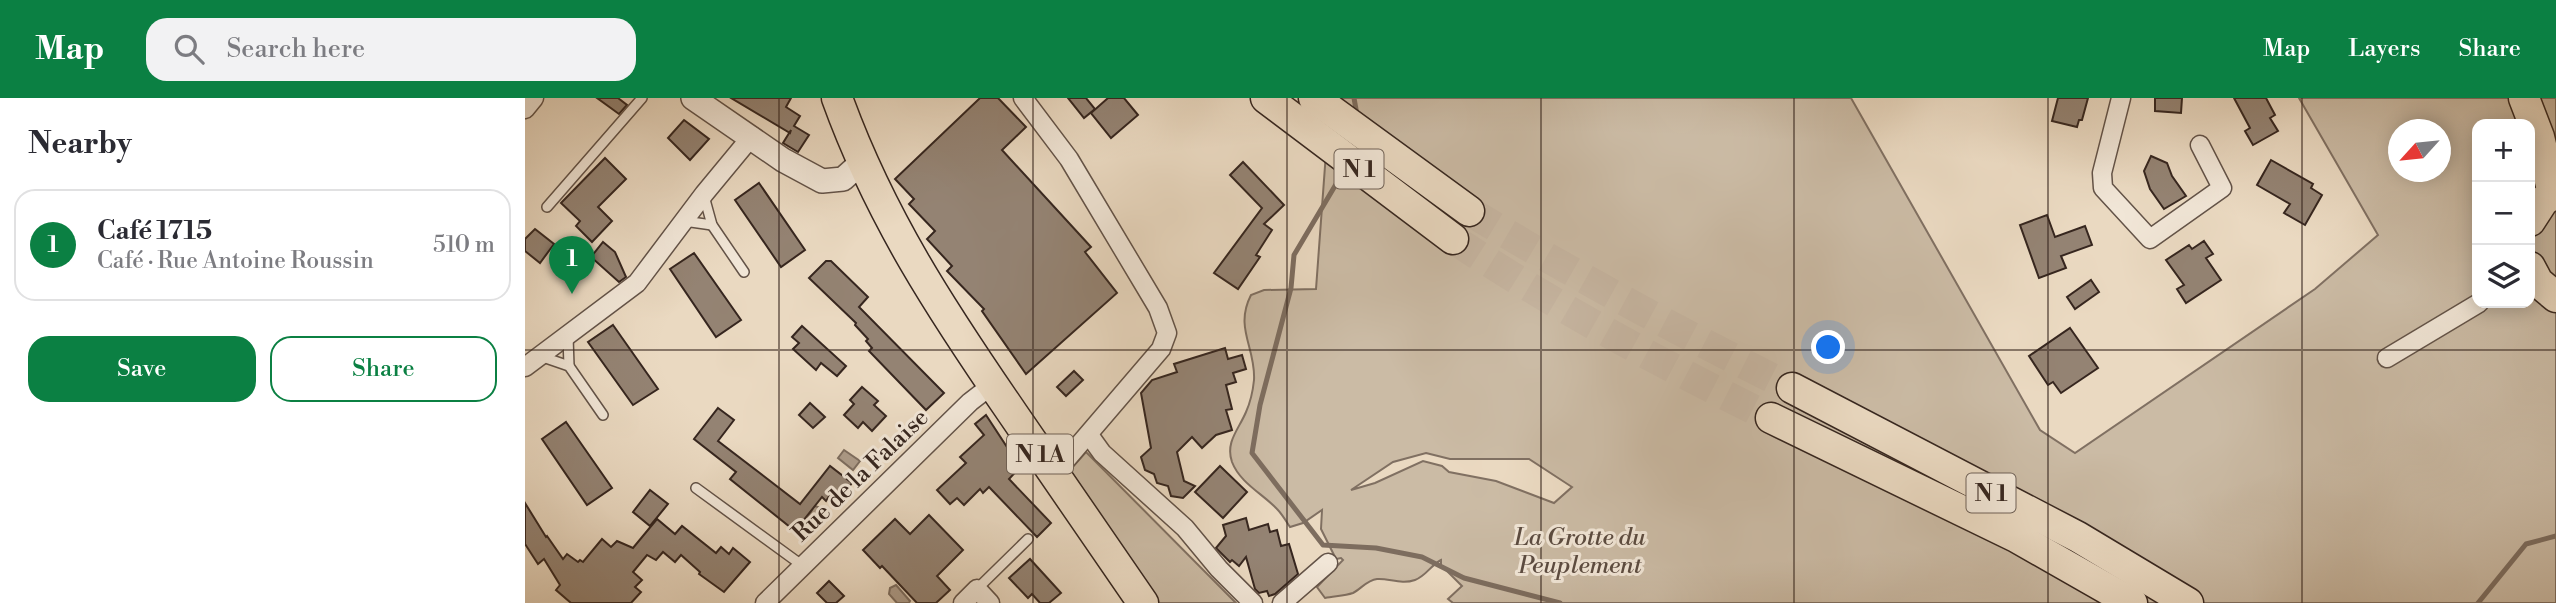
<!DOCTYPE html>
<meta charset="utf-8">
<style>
:root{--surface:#fff;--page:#f2f2f3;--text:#2b2b33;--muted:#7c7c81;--line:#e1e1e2;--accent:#0b8043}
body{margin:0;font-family:"Libre Bodoni",serif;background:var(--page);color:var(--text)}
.controls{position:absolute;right:21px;top:21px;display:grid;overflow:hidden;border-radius:14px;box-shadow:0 4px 18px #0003}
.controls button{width:63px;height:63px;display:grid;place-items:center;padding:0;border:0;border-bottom:2px solid var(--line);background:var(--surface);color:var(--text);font:35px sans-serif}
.compass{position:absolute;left:1863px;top:21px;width:63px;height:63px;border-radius:50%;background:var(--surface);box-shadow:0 4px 18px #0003;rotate:243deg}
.you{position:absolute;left:1304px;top:250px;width:24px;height:24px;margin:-18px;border:5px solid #fff;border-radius:50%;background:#1a73e8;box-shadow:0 0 0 10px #1a73e833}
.badge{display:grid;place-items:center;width:46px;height:46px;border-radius:50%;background:var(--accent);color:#fff;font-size:23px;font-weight:700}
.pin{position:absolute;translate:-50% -58px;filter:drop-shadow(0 2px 4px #0008)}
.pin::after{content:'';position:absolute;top:37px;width:24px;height:21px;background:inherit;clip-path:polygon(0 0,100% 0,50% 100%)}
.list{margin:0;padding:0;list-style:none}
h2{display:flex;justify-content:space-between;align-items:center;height:91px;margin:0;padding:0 28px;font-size:30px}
h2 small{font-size:23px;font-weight:400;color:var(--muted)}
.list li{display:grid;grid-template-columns:46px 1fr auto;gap:21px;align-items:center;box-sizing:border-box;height:112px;margin:0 14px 14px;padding:0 14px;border:2px solid var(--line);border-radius:21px}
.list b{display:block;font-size:26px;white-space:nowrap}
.list p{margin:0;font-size:23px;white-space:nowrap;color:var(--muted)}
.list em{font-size:23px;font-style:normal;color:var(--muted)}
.actions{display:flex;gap:14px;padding:21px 28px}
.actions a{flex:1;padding:16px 0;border:2px solid var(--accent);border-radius:21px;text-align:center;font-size:24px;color:var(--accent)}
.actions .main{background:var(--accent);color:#fff}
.icon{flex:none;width:38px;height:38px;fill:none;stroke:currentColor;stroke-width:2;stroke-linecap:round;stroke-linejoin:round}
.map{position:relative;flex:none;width:2031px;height:505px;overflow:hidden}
header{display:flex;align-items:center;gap:42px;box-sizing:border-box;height:98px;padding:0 35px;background:var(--accent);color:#fff}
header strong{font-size:33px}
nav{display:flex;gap:38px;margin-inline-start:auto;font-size:24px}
.search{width:490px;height:63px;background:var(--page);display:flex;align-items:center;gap:18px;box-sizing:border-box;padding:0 24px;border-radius:21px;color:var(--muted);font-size:26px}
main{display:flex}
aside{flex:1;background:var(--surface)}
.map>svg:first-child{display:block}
.green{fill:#cbbba5;stroke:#807062;stroke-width:2;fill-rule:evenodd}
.water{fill:#ad9c8a;stroke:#7d6d5f;stroke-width:2}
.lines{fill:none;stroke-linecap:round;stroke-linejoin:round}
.stream{stroke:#7d6d5f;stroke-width:5}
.building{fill:#948373;stroke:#36261f;stroke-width:2}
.trunk-tunnel{stroke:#c6b5a1;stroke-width:30;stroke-dasharray:30 15;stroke-linecap:butt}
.service-casing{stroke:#635348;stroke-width:12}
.minor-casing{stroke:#635348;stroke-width:21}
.tertiary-casing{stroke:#635348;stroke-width:26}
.primary-casing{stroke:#36261f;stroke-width:33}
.trunk-casing{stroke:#36261f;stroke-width:33}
.service{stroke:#f1e6d7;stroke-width:9}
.minor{stroke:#f1e6d7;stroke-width:18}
.tertiary{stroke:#f1e6d7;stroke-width:23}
.primary{stroke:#ead9c1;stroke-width:30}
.trunk{stroke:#ead9c1;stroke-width:30}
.grid{fill:none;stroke:#36261f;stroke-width:2;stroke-opacity:0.55}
.labels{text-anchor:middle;stroke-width:6;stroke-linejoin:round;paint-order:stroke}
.shield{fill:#f1e6d7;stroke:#6e6056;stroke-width:2}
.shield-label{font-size:23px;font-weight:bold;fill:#36261f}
.street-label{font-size:24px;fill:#36261f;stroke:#f1e6d7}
.park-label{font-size:24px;font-style:italic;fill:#5b4b40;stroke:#f1e6d7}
</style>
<header>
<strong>Map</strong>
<div class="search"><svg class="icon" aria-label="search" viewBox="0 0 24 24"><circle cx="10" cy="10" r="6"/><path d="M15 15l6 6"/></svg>Search here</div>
<nav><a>Map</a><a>Layers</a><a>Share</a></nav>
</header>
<main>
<aside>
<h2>Nearby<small></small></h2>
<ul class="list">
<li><span class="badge">1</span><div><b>Café 1715</b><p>Café · Rue Antoine Roussin</p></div><em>510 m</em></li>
</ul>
<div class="actions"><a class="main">Save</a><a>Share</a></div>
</aside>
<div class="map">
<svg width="2031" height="505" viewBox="0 0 2031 505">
<rect width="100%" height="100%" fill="#ead9c1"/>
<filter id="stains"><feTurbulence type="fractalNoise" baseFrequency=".00286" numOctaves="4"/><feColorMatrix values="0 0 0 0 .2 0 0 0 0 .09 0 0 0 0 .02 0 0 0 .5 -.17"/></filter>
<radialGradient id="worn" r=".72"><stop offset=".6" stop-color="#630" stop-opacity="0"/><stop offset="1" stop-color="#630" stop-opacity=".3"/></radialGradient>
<g class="green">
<path d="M805,0H1326L1515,332L1550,355L1790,191L1853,137L1774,0H2031V505H928L923,501L937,488L916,467V462C906,467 901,478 890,482C876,487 864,480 852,481C842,482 836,491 828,495C819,498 809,498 800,500L792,489L818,462L816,460L811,461L796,431L797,412L778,425L765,429C761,423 757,416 752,411C738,396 715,385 707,364C700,344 714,331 721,314C725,305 728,292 729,282C731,250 709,230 726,197L739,192L791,191ZM1952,26H2005V205H1952ZM1874,32H1916V74H1874ZM901,355L925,361H1004L1047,389L1029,405L971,383L924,374L917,368L898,363L850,385L826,392L868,364Z"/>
<path d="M561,354L711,505H634L545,372Z"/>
</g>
<g class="water">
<path d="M319,352L335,363L328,372L313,360Z"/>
<path d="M289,408L297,410L300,413L293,425L285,431L280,426Z"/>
<path d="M371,487L385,503L384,505H372L364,496L365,490Z"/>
</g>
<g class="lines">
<g class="stream">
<path d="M829,0L832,17"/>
<path d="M820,71L769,157L766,190L735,307L727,355L798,447L851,450L897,459L939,480L1035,505"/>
<path d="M1953,505L2001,446L2031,438"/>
</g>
</g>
<g class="building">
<path d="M72,0H93L102,7L94,16Z"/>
<path d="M206,0H266L261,9L275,18L269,28L284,37L273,54L258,45L266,32L265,35Z"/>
<path d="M455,0H473L501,29L477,52L566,149L560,154L592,195L501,276L457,213L459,211L422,173L427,168L402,141L410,133L384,106L389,101L370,81Z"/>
<path d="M543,0H561L570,11L559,20Z"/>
<path d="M583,0H599L613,17L586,40L566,15Z"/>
<path d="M1533,0H1563L1557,22H1554L1552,29L1527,23Z"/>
<path d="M1630,0H1657L1656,15L1630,13Z"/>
<path d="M1709,0H1741L1750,17L1745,20L1753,33L1728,47L1720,33L1725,30Z"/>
<path d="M159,22L184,41L165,62L143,40Z"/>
<path d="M1626,58L1642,65L1647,78L1661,98L1639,111L1625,91L1619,73Z"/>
<path d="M80,60L101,81L73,109L87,123L67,144L51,128L55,123L36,105Z"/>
<path d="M1746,62L1788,86L1786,90L1797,97L1780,127L1759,115L1765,106L1732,87Z"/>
<path d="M718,64L759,107L739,126L747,132L731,157L735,159L713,191L689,175L737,110L705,77Z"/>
<path d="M234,85L280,152L256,169L210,102Z"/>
<path d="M1522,117L1530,139L1560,128L1567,147L1536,158L1541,170L1514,180L1495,127Z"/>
<path d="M10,131L29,146L15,165L0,153V141Z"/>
<path d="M1679,143L1688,156L1681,160L1696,182L1661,205L1652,191L1659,187L1641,162L1664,147L1667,151Z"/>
<path d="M78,144L90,154L101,179L94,184L66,159Z"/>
<path d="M169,155L216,222L191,239L145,171Z"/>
<path d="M301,163H306L343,199L334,209L419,295L401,312L344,253L347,250L341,243L343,241L330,227L331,225L284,180Z"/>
<path d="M1566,182L1574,194L1550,211L1542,199Z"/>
<path d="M88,227L133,291L108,307L63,244Z"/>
<path d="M277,228L321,268L312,278L296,265L291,272L268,251L274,245L267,239Z"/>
<path d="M1545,230L1573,270L1536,295L1528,284L1523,287L1504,258Z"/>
<path d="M700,250L703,261L717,257L721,271L708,275L711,284L701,287L707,311L701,312L707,332L691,337L677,350L667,339L652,354L659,383L670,388L658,400L646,398L643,388L632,385L629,376L620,372L616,359L626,350L616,295L627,282L652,274L649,266Z"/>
<path d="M549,273L558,282L541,298L532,289Z"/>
<path d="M337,289L353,303L349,307L361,318L347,333L338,324L333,330L319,317L329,306L325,302Z"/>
<path d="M285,305L300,319L288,330L274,317Z"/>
<path d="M193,310L209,322L193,343L275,406L305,368L327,385L313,403L305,397L301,403L297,399L270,433L205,381L211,374L169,341Z"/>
<path d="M461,317L495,369L484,381L526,425L512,439L464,389L458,395L455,391L439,407L432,400L425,406L412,392L441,365L435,359L459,337L450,326Z"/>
<path d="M41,324L87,390L62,407L17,341Z"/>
<path d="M695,368L722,394L698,420L670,394Z"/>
<path d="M125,392L143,406L125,428L108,414Z"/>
<path d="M0,405L21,439L22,438L38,461L42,456L53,464L55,462L58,464L77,441L86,449L92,443L108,450L132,421L150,436L157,428L191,455L196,449L204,456L208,450L225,464L199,494L174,476L175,474L156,457L150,464L138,454L131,462L122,457L108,474L117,482L110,489L116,494L106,505H46L31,492L35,487L19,461L13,466L0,446Z"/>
<path d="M404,417L438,452L412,478L425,492L411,505H392L357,468L355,470L338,452L370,421L385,436Z"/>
<path d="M721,420L724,432L743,426L745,434L752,432L756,448L764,446L773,476L750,496L744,498L742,493L734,495L730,491L721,459L714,468L707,462L705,464L691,450L701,438L698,427Z"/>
<path d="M505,461L536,495L524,505H515L507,496L503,500L484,480Z"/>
<path d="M304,483L319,498L311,505H302L292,495Z"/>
</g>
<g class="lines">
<g class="trunk-tunnel">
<path d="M944,113C1049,177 1156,235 1267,290"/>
<path d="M928,141C1030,208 1136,266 1246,320"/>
</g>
<g class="service-casing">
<g id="service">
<path d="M179,98L187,127L219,174"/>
<path d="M22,109L117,0"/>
<path d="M159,123L187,127"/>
<path d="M43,239L44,268"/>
<path d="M15,258L44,268L78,317"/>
<path d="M171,390L278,468"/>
<path d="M452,491L503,441"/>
</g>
</g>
<g class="minor-casing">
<g id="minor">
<path d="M498,0L544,61L633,210L642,235L636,251L529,376"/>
<path d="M1596,0L1577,75L1578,90L1625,141L1697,90L1675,47"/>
<path d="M0,11L9,0"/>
<path d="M1862,260L1954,205"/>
<path d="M0,269L112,185L179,96L227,38"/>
<path d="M564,337L577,355L660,430L694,471L728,505"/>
<path d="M240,505L445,304L467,287"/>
<path d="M438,505L452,491L465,505"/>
<path d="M757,505L803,465"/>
</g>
</g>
<g class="tertiary-casing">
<path id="tertiary" d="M168,0L258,62L297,83L318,81L337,64"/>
</g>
<g class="primary-casing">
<g id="primary">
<path d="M312,0C355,119 417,213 488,316C531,379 574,442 618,505"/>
<path d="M1999,0L2014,39L2028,95"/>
<path d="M2005,123L2018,103L2031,94"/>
<path d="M2005,169L2013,184L2031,199"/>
</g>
</g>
<g class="trunk-casing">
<g id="trunk">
<path d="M741,0L928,141"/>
<path d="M789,0L944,113"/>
<path d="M1267,290L1553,439L1663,505"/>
<path d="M1246,320L1491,439L1607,505"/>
</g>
</g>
<use href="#service" class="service"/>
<use href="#minor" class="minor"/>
<use href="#tertiary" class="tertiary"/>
<use href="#primary" class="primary"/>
<use href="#trunk" class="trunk"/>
</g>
<path class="grid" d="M254,0V505M508,0V505M762,0V505M1016,0V505M1269,0V505M1523,0V505M1777,0V505M0,252H2031"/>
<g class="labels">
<g class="shield">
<rect x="809.5" y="51.5" width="49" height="39" rx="5"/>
<rect x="482" y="336.5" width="66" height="39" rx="5"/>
<rect x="1441.5" y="375.5" width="49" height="39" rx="5"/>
</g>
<g class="shield-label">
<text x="834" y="79">N 1</text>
<text x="515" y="364">N 1A</text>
<text x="1466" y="403">N 1</text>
</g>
<g class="street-label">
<text transform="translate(335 377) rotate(-44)" y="8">Rue de la Falaise</text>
</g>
<g class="park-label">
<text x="1055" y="447">La Grotte du<tspan x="1055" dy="28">Peuplement</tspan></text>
</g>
</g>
<rect width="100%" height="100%" filter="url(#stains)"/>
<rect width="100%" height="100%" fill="url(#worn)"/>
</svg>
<div class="controls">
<button>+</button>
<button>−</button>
<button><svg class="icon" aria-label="layers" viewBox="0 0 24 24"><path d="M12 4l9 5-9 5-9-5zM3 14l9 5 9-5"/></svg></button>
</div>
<svg class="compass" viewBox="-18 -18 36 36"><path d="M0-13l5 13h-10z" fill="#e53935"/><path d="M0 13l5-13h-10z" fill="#7c7c81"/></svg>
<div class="you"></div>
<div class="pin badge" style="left:47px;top:196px">1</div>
</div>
</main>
